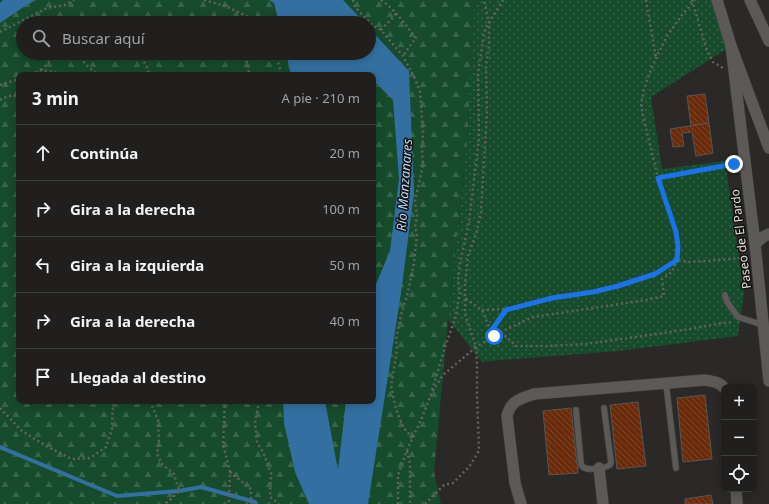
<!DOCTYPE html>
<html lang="es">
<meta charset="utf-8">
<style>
:root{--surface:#201f1d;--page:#2d2c2a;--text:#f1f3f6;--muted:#a2a2a4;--line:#3d3d3b}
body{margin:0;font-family:"Noto Sans",sans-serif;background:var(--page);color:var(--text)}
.controls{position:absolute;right:12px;bottom:12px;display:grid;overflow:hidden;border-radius:8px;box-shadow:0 2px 10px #0003}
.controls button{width:36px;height:36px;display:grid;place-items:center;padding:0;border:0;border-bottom:1px solid var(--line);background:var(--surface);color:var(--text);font:20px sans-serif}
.stop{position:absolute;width:12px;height:12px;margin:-9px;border:3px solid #1a73e8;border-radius:50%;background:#fff}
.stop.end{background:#1a73e8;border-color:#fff;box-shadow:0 1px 4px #0008}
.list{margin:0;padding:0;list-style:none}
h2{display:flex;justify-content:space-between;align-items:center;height:52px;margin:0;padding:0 16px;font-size:17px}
h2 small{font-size:13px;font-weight:400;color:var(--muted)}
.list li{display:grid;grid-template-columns:26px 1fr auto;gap:12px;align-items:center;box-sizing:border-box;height:56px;padding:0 16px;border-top:1px solid var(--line)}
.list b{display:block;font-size:15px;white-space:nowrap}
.list em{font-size:13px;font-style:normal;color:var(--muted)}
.icon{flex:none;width:22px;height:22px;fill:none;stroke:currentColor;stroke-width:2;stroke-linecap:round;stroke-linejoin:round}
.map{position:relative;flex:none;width:769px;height:504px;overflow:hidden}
.search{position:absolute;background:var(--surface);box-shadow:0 2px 10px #0003;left:16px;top:16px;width:360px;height:44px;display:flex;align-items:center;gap:10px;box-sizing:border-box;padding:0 14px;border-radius:22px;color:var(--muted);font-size:15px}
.panel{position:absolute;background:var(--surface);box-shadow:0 2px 10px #0003;left:16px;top:72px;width:360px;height:332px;border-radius:8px}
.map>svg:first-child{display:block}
.grass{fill:url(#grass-dots)}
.forest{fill:url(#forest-firs);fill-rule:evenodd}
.water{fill:#3370a1}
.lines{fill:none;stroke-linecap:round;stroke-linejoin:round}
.stream{stroke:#3370a1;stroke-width:4}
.building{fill:url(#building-back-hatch);stroke:#595654}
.service-casing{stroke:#454442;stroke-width:7}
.minor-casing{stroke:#454442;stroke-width:12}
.tertiary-casing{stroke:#454442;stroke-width:12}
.path{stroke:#646361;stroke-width:2.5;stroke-dasharray:2 3;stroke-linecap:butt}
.service{stroke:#5b5a57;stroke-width:5.5}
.minor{stroke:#5b5a57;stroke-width:11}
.tertiary{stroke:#5b5a57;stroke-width:11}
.route{stroke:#1a73e8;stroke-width:5}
.labels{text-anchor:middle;stroke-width:3;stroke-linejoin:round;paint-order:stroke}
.street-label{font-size:12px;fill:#e3e2e0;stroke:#131211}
.water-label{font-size:13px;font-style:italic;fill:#b7d7f3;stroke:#131211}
</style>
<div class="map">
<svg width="769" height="504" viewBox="0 0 769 504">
<defs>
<pattern id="grass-dots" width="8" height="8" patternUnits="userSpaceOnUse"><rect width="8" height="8" fill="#164b2c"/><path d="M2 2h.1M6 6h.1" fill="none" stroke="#38654a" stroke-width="1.8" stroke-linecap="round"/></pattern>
<pattern id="forest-firs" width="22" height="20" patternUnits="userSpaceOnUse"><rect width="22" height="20" fill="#164b2c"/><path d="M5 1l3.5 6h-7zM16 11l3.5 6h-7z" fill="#38654a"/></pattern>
<pattern id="building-back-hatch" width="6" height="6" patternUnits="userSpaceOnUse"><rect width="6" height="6" fill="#6a2b0a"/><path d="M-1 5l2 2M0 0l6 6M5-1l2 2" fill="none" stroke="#7f492d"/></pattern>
</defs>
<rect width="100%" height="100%" fill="#2a2927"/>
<path class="grass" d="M475,0H716L731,46L651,97L662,169L725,161L744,291L738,336L619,351L501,360L482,362L448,319L468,133L471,46Z"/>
<path class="forest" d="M0,0H475L471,46L468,133L448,319L434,472L441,504H0ZM23,23H369V53H23ZM19,75H373V401H19Z"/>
<g class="water">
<path d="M3,0H36L25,6L0,23V3Z"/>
<path d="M269,0H343L365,23H279L274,3Z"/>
<path d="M369,28L409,71L414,193L401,293L368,504H309L295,472L284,423L283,401H325L338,470L346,401H373V291L390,251L399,179L393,100L376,83L373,85V75H291L286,53H369Z"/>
</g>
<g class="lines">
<path class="stream" d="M0,447L117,496L179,491L201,487L255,502L256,504"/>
</g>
<g class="building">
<path d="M705,94L709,123L691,126L687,96Z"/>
<path d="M709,123L713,153L696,156L692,132L682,133L684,146L673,147L670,129Z"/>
<path d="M705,395L712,459L683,462L677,398Z"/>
<path d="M638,402L646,466L617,469L610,405Z"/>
<path d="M571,408L578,473L549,475L543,411Z"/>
<path d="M711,495L713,504H685V499Z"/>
</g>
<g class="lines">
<g class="service-casing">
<g id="service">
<path d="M725,295L727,302L738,317L763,325"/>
<path d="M666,383L676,468"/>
<path d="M576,410L581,465C582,466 583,467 583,467C588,471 605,468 610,465L611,462L604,408"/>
</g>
</g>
<g class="minor-casing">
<g id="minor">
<path d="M717,0L731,46L769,148"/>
<path d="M750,0L769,41"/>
<path d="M755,244L763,237L769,234"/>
<path d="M599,468L603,504"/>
<path d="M736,489L737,504"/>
<path d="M521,504L515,483L507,416C511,400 520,399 534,394L705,380C712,381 720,382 724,388"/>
</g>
</g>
<g class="tertiary-casing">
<path id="tertiary" d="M731,46L755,244L769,381"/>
</g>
<g class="path">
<path d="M204,0L225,6L257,21L258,23"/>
<path d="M353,0L355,7L372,25L381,30L403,56L415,79L420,92L423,132L422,149L423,165L415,201L417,216L415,227L417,234L414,263L407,296L402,311L396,339L397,350L391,386L396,409L403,427L413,439"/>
<path d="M381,0C396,10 405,25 416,38L409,47L403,56"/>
<path d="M646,0L656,58"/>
<path d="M692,0L707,51L713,62L723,68"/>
<path d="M381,30L397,13"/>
<path d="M0,32L47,8L65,5L74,0"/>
<path d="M78,53L85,64L98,75"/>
<path d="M139,53L148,69L149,75"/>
<path d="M240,53C248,60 248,65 249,75"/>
<path d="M275,53L282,75"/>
<path d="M41,70L48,63L56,53"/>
<path d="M31,75L41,70L70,75"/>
<path d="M0,85L19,79"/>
<path d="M0,100L8,96L19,95"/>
<path d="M658,178L734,164"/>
<path d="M466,299L482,310L493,336"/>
<path d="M482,310L506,309L552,298L593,292L618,286L655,274L677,260L690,262L745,258"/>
<path d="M491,331L506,310"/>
<path d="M501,332L516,346H548L586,344L684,330L723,323L732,322"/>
<path d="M432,390L446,344L455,319L460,292L458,281L460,263L469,222L479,138L478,73L485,28L489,23L503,0"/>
<path d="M151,401L152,406L158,420L159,444L157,454L162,464L174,474L179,491L169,501L164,504"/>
<path d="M225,401L223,444L230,472L229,504"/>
<path d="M259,401L255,423L257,442L263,452L271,473L270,497L279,504"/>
<path d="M0,408L22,431L48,447L72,459L90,458L106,447L112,429L113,401"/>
<path d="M407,451L410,463V504"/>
<path d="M230,472L251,489V501L252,504"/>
<path d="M398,504V475L407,450L421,420L432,392L443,375L476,347L465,314V284L468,256L476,234L481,212L487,111L486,66L489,45V23L484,0"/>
<path d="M425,504L444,485L453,483L469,467L479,451L477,393V364L476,347L501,332L533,317L646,300L664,296L662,279L672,272L677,260L678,247L676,232L658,178L643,116L641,104L644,90L648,77L656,58L667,36L682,15L695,0"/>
</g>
<use href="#service" class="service"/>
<use href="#minor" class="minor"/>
<use href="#tertiary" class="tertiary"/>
</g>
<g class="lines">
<path class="route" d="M494,336L491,331L506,310L552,298L593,292L618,286L655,274L677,260L678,246L676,232L658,178L734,164"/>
</g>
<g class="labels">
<g class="street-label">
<text transform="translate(741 239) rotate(-97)" y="4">Paseo de El Pardo</text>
</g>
<g class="water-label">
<text transform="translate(404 185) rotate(-86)" y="5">Río Manzanares</text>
</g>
</g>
</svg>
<div class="controls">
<button>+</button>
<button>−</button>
<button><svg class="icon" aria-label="locate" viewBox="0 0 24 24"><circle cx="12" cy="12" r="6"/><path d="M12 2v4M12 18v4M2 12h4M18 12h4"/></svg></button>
</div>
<div class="stop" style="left:494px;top:336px"></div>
<div class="stop end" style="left:734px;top:164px"></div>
<div class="search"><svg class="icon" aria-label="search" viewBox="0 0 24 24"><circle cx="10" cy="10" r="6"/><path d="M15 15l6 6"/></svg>Buscar aquí</div>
<section class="panel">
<h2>3 min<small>A pie · 210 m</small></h2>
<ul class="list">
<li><svg class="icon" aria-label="ahead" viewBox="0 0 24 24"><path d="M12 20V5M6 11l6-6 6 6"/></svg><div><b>Continúa</b></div><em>20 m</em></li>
<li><svg class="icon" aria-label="right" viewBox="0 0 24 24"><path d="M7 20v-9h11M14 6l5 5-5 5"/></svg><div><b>Gira a la derecha</b></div><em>100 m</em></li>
<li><svg class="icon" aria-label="left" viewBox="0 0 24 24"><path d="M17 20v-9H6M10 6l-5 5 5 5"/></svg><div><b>Gira a la izquierda</b></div><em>50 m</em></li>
<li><svg class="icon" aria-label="right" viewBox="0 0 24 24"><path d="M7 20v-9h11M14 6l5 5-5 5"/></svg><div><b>Gira a la derecha</b></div><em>40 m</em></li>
<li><svg class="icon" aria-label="arrive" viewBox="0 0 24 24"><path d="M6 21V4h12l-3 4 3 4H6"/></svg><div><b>Llegada al destino</b></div></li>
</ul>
</section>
</div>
